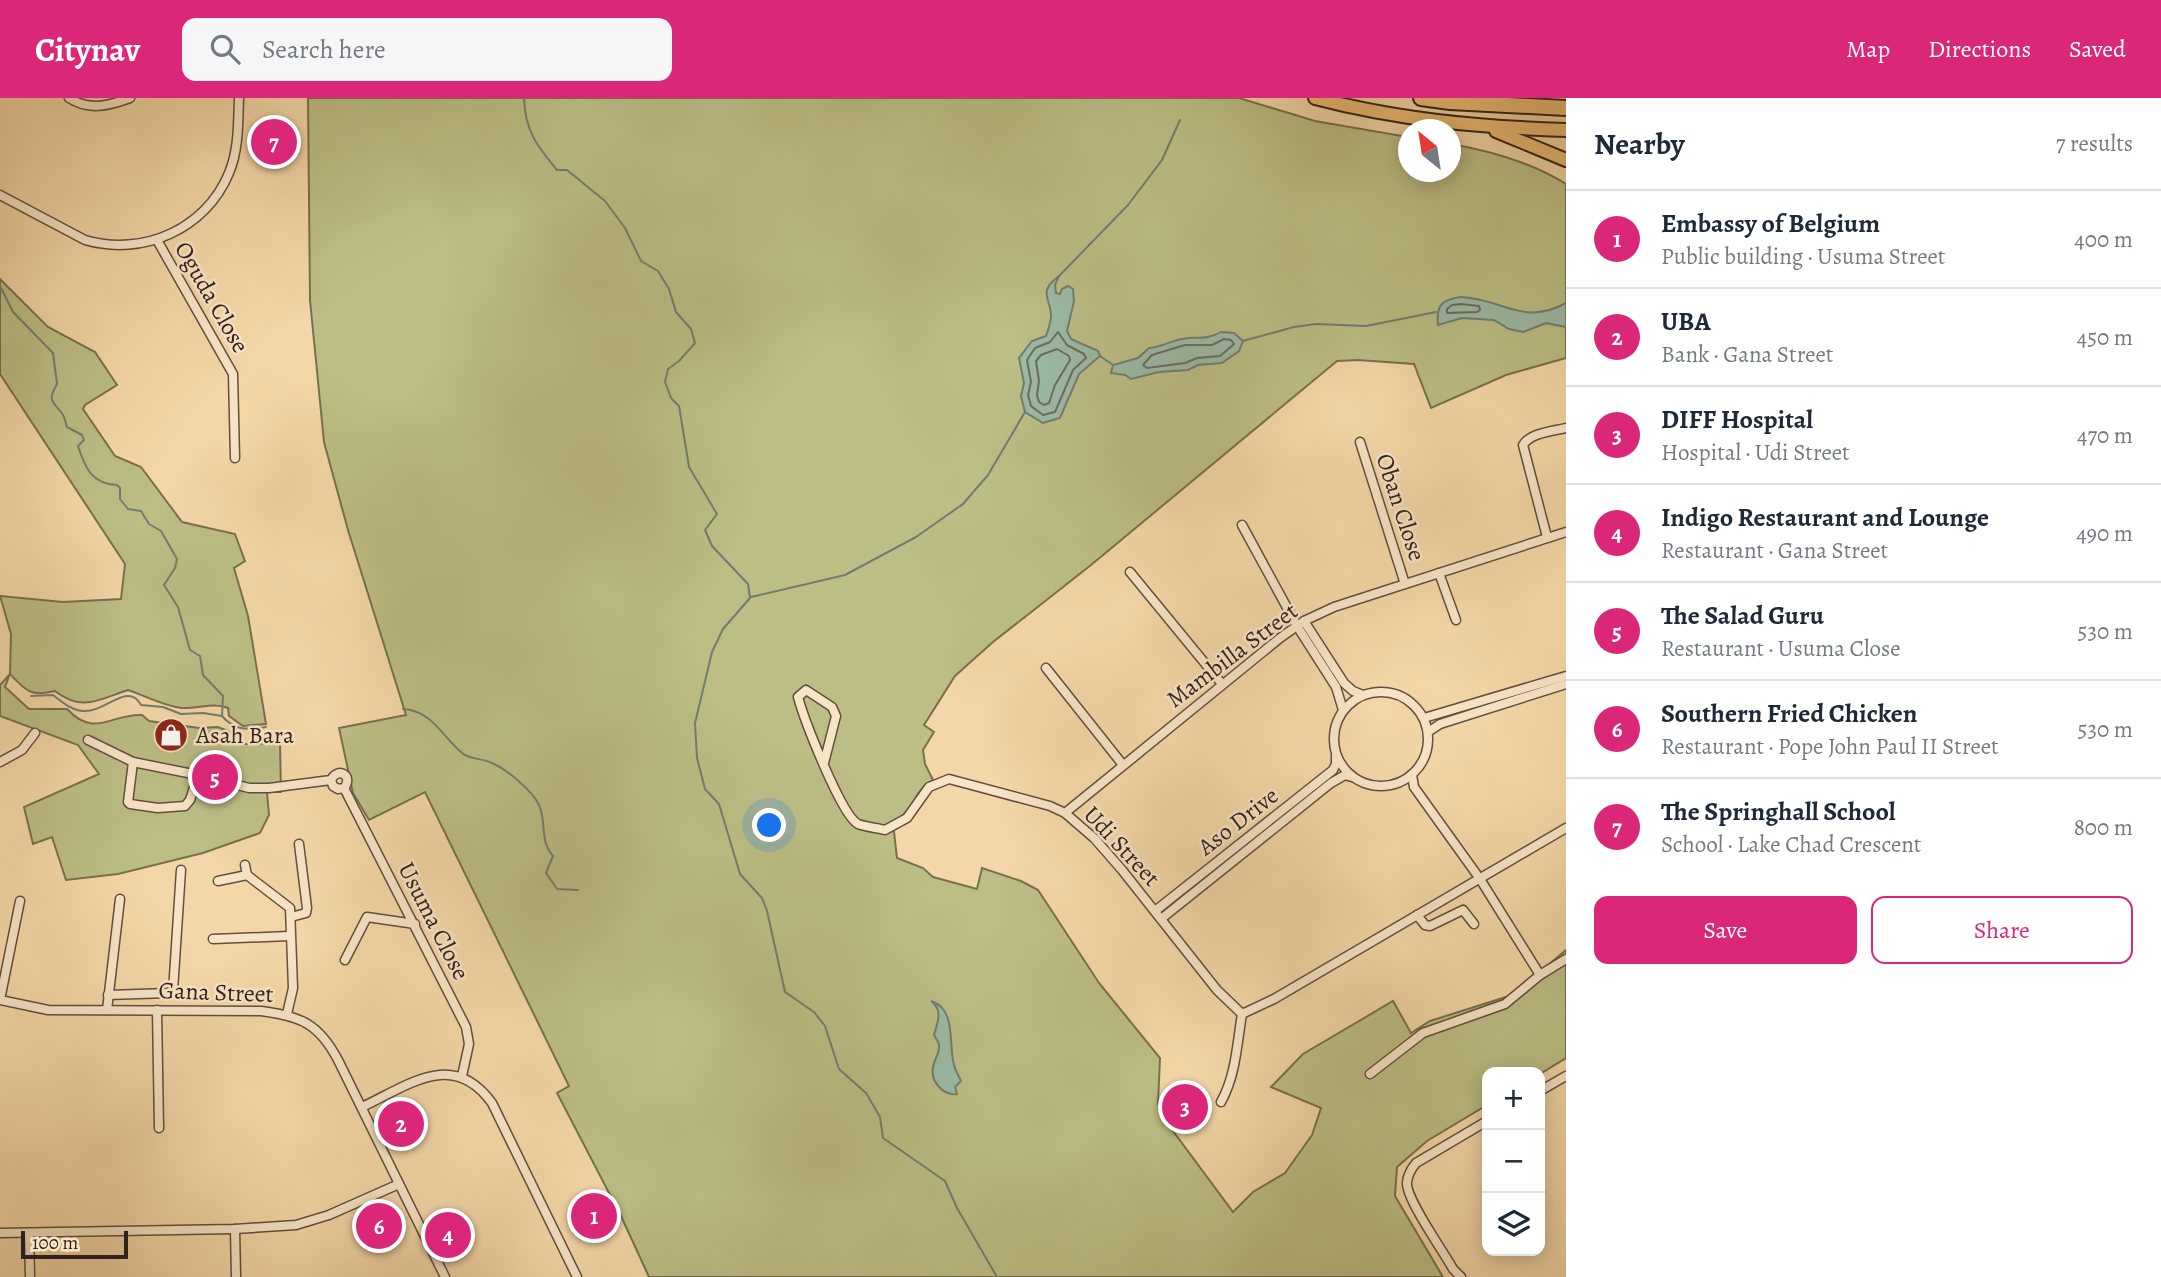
<!DOCTYPE html>
<meta charset="utf-8">
<style>
:root{--surface:#fff;--page:#f6f6f7;--text:#1f2937;--muted:#747a83;--line:#e0e1e3;--accent:#db2777}
body{margin:0;font-family:Alegreya,serif;background:var(--page);color:var(--text)}
.controls{position:absolute;right:21px;bottom:21px;display:grid;overflow:hidden;border-radius:14px;box-shadow:0 4px 18px #0003}
.controls button{width:63px;height:63px;display:grid;place-items:center;padding:0;border:0;border-bottom:2px solid var(--line);background:var(--surface);color:var(--text);font:35px sans-serif}
.compass{position:absolute;left:1398px;top:21px;width:63px;height:63px;border-radius:50%;background:var(--surface);box-shadow:0 4px 18px #0003;rotate:330deg}
.scale{position:absolute;left:21px;bottom:18px;width:107px;box-sizing:border-box;padding-left:7px;border:4px solid #33221b;border-top:0;font-size:19px;line-height:24px;white-space:nowrap;color:#33221b;-webkit-text-stroke:5px #f8e5c6;paint-order:stroke}
.you{position:absolute;left:770px;top:728px;width:24px;height:24px;margin:-18px;border:5px solid #fff;border-radius:50%;background:#1a73e8;box-shadow:0 0 0 10px #1a73e833}
.badge{display:grid;place-items:center;width:46px;height:46px;border-radius:50%;background:var(--accent);color:#fff;font-size:23px;font-weight:700}
.pin{position:absolute;translate:-50% -50%;border:4px solid #fff;box-shadow:0 2px 7px #0006}
.list{margin:0;padding:0;list-style:none}
h2{display:flex;justify-content:space-between;align-items:center;height:91px;margin:0;padding:0 28px;font-size:30px}
h2 small{font-size:23px;font-weight:400;color:var(--muted)}
.list li{display:grid;grid-template-columns:46px 1fr auto;gap:21px;align-items:center;box-sizing:border-box;height:98px;padding:0 28px;border-top:2px solid var(--line)}
.list b{display:block;font-size:26px;white-space:nowrap}
.list p{margin:0;font-size:23px;white-space:nowrap;color:var(--muted)}
.list em{font-size:23px;font-style:normal;color:var(--muted)}
.actions{display:flex;gap:14px;padding:21px 28px}
.actions a{flex:1;padding:16px 0;border:2px solid var(--accent);border-radius:14px;text-align:center;font-size:24px;color:var(--accent)}
.actions .main{background:var(--accent);color:#fff}
.icon{flex:none;width:38px;height:38px;fill:none;stroke:currentColor;stroke-width:2;stroke-linecap:round;stroke-linejoin:round}
.map{position:relative;flex:none;width:1566px;height:1179px;overflow:hidden}
header{display:flex;align-items:center;gap:42px;box-sizing:border-box;height:98px;padding:0 35px;background:var(--accent);color:#fff}
header strong{font-size:33px}
nav{display:flex;gap:38px;margin-inline-start:auto;font-size:24px}
.search{width:490px;height:63px;background:var(--page);display:flex;align-items:center;gap:18px;box-sizing:border-box;padding:0 24px;border-radius:14px;color:var(--muted);font-size:26px}
main{display:flex}
aside{flex:1;background:var(--surface)}
.map>svg:first-child{display:block}
.green{fill:#bcbe86;stroke:#787050;stroke-width:2}
.water{fill:#9cbaa5;stroke:#727d6e;stroke-width:2}
.lines{fill:none;stroke-linecap:round;stroke-linejoin:round}
.shore{stroke:#686e60;stroke-width:2}
.stream{stroke:#727d6e;stroke-width:2}
.minor-casing{stroke:#634f3e;stroke-width:11}
.trunk-casing{stroke:#33221b;stroke-width:16}
.motorway-casing{stroke:#33221b;stroke-width:18}
.minor{stroke:#f8e5c6;stroke-width:8}
.trunk{stroke:#eabc74;stroke-width:12}
.motorway{stroke:#eabc74;stroke-width:14}
.labels{text-anchor:middle;stroke-width:5;stroke-linejoin:round;paint-order:stroke}
.street-label{font-size:24px;fill:#33221b;stroke:#f8e5c6}
.poi-label{font-size:24px;fill:#33221b;stroke:#f8e5c6;text-anchor:start}
</style>
<header>
<strong>Citynav</strong>
<div class="search"><svg class="icon" aria-label="search" viewBox="0 0 24 24"><circle cx="10" cy="10" r="6"/><path d="M15 15l6 6"/></svg>Search here</div>
<nav><a>Map</a><a>Directions</a><a>Saved</a></nav>
</header>
<main>
<div class="map">
<svg width="1566" height="1179" viewBox="0 0 1566 1179">
<rect width="100%" height="100%" fill="#f4d7a8"/>
<filter id="stains"><feTurbulence type="fractalNoise" baseFrequency=".00286" numOctaves="4"/><feColorMatrix values="0 0 0 0 .2 0 0 0 0 .09 0 0 0 0 .02 0 0 0 .5 -.17"/></filter>
<radialGradient id="worn" r=".72"><stop offset=".6" stop-color="#630" stop-opacity="0"/><stop offset="1" stop-color="#630" stop-opacity=".3"/></radialGradient>
<g class="green">
<path d="M308,0H1239L1315,23L1408,39V74H1450L1451,46C1491,53 1531,64 1566,86V260L1506,277L1431,310L1414,266L1358,262L1337,263L1091,467L993,544L955,578L924,627L934,634L923,652L925,666L933,682C912,694 917,710 893,725L897,760L923,770L933,779L977,791L982,770L1021,783L1038,792L1099,885L1160,960L1158,1005L1162,1018L1233,1114L1253,1094L1285,1075L1312,1037L1321,1010L1271,989L1303,956L1393,903L1411,935L1430,923L1512,897L1566,852V960L1540,976L1487,974V1007L1427,1043L1397,1069L1395,1098L1443,1179H649L621,1118L557,995L569,988L425,694L369,722L353,695L339,630L406,617L348,432L324,344L310,202Z"/>
<path d="M0,181L48,229L95,254L117,287L85,307L83,311L115,358L141,369L182,424L235,436L245,463L234,470L248,518L266,626L243,628L229,618L228,610C213,604 198,611 182,610C163,608 146,598 128,592C98,602 82,614 55,593C31,599 26,593 10,576L5,589L29,611H67C95,641 112,615 142,617L149,623L199,630L218,629L231,634L245,646L280,645L281,694H267L269,717L260,735L203,755L118,776L66,782L52,739L33,746L24,709L99,676L78,647L0,618V587L10,576L11,536L0,498L63,504L121,501L125,466L0,276Z"/>
</g>
<g class="water">
<path d="M1059,178L1055,187L1056,195L1060,196L1062,191L1068,188L1073,191L1074,203L1067,233L1071,241L1098,253L1100,258L1079,276L1060,320L1043,325L1025,314L1021,298L1024,285L1019,260L1032,243L1046,238C1048,233 1050,226 1051,220C1052,200 1036,195 1059,178Z"/>
<path d="M1460,199C1502,200 1522,229 1566,205V229L1546,225L1523,234L1509,231L1494,222L1462,220L1438,227C1436,208 1441,202 1460,199Z"/>
<path d="M1221,234L1234,235L1243,243L1239,253L1222,265L1198,267L1188,272L1159,274L1131,281L1125,277L1111,275L1113,267L1138,260L1149,250C1161,249 1171,243 1182,241C1198,238 1205,243 1221,234Z"/>
<path d="M931,903C957,911 948,946 954,967C955,972 959,978 961,983L955,989L957,996C943,998 930,983 933,969C934,961 940,956 939,947C938,943 936,940 934,937C938,923 943,912 931,903Z"/>
</g>
<g class="lines">
<g class="shore">
<path d="M1461,206L1479,208L1480,212L1477,214L1447,215V211L1452,207Z"/>
<path d="M1058,234L1067,247L1084,256L1086,260L1073,272L1055,314L1043,317L1031,308L1028,297L1031,284L1027,262L1035,250L1050,244Z"/>
<path d="M1224,241L1231,242L1234,246L1220,258L1197,260L1185,265L1147,270L1143,267L1152,257L1185,247H1212Z"/>
<path d="M1057,251L1069,258L1070,262L1055,287L1049,305L1044,307L1039,304L1037,297L1039,283L1036,263L1041,257Z"/>
</g>
<g class="stream">
<path d="M524,0C525,33 537,48 557,72H567L605,103L625,130L641,163L658,173L669,191L676,214L691,231L695,245L679,263L668,271L665,284L671,300L679,308L689,369L717,416L705,432L712,448L748,486L750,500L723,531L712,554L695,625L697,660L705,691L719,706L740,776L762,800L767,813L785,894L814,914L825,928L839,971L866,995L880,1019L883,1040L945,1083L957,1110L997,1179"/>
<path d="M1059,178L1128,107L1162,62L1180,22"/>
<path d="M0,188L13,214L53,255L57,286C46,305 54,303 63,317C65,321 66,325 67,329L82,337L84,342L78,348C85,370 92,386 117,387L120,390V401L128,411L141,413L149,426L161,433L177,461L175,470L164,487L178,509L190,552L200,558L203,577L223,598L222,618"/>
<path d="M1243,243L1294,229L1316,226L1366,228L1436,214"/>
<path d="M1100,258L1113,267"/>
<path d="M751,499L845,477L916,439L963,406L988,377L1025,314"/>
<path d="M31,598L53,597C62,604 71,612 83,613C105,615 128,583 141,607L163,609L181,616L203,615L222,618C235,633 248,632 266,629"/>
<path d="M403,611C431,612 443,639 462,655C470,662 483,660 492,665C506,671 533,693 539,707C547,725 539,742 553,758L546,775L557,791L578,792"/>
</g>
<g class="minor-casing">
<g id="minor">
<path d="M69,0C89,13 108,8 130,0"/>
<path d="M0,97L85,142C143,159 206,131 229,75C239,51 238,25 239,0"/>
<path d="M157,142L233,276L235,360"/>
<path d="M1360,344L1405,486"/>
<path d="M1242,427L1297,528L1336,589L1343,612"/>
<path d="M1547,439L1523,347C1530,335 1553,333 1566,330"/>
<path d="M1130,474L1222,586"/>
<path d="M1439,475L1456,522"/>
<path d="M1304,523L1344,585L1353,593L1363,597"/>
<path d="M1046,570L1123,667"/>
<circle cx="1381" cy="641" r="47"/>
<path d="M1424,620L1566,578"/>
<path d="M1428,634L1440,626L1566,586"/>
<path d="M88,642L133,664L198,677"/>
<path d="M0,664L22,652L35,635"/>
<path d="M133,664L128,704L130,706L158,710L185,708L190,702L198,677L249,690H269L331,682C338,668 354,678 344,690L338,691L333,688L331,682"/>
<path d="M824,665L836,618L832,609L806,592L798,599C804,621 841,717 858,726C866,729 877,730 885,732L907,720L929,689L949,681L1050,708L1065,715L1094,740L1122,772L1217,892L1242,916C1237,946 1236,977 1221,1004"/>
<path d="M1412,677L1414,689L1480,781L1540,877L1566,861"/>
<path d="M344,690L466,929L469,946L462,978"/>
<path d="M1065,715L1280,540L1304,523L1334,509L1566,434"/>
<path d="M245,767L247,777"/>
<path d="M218,783L247,777L290,810L293,890L287,916"/>
<path d="M20,803L0,902L48,912L261,913C301,918 319,926 338,962L445,1179"/>
<path d="M1155,813L1333,672L1336,666V658"/>
<path d="M1417,817L1425,827L1430,828L1463,812L1474,826"/>
<path d="M291,819L306,815L307,810L299,746"/>
<path d="M1161,821L1331,685L1345,677L1352,679"/>
<path d="M213,841L289,838"/>
<path d="M345,862L367,819L415,826"/>
<path d="M108,897L168,895L173,893L181,772"/>
<path d="M107,912L120,801"/>
<path d="M157,912L159,1030"/>
<path d="M1242,916L1274,901L1566,730"/>
<path d="M1370,976L1423,935L1505,906L1540,877"/>
<path d="M1540,993L1566,978"/>
<path d="M362,1009C409,987 453,951 492,1005L577,1179"/>
<path d="M235,1131L236,1179"/>
<path d="M0,1135L235,1131L296,1127L329,1117L399,1086"/>
<path d="M29,1135L30,1179"/>
<path d="M1461,1179L1453,1171C1444,1154 1405,1100 1407,1084C1408,1076 1411,1071 1416,1065L1487,1023"/>
</g>
</g>
<g class="trunk-casing">
<g id="trunk">
<path d="M1315,0C1399,22 1479,29 1566,32"/>
<path d="M1496,33L1566,62"/>
</g>
</g>
<g class="motorway-casing">
<path id="motorway" d="M1421,0L1450,4L1566,10"/>
</g>
<use href="#minor" class="minor"/>
<use href="#trunk" class="trunk"/>
<use href="#motorway" class="motorway"/>
</g>
<defs>
<g id="shop-disc" transform="scale(1.75)"><circle r="9.5" fill="#8f2418" stroke="#f8e5c6"/><path d="M-5-2.5h2.3a2.7 3.5 0 0 1 5.4 0H5L5.5 6h-11ZM-1.5-2.5h3a1.5 2.3 0 0 0-3 0Z" fill="#fff"/></g>
</defs>
<g fill-rule="evenodd">
<use href="#shop-disc" x="171" y="637"/>
</g>
<g class="labels">
<g class="street-label">
<text transform="translate(212 199) rotate(60)" y="8">Oguda Close</text>
<text transform="translate(1401 409) rotate(72)" y="8">Oban Close</text>
<text transform="translate(1232 557) rotate(-37)" y="8">Mambilla Street</text>
<text transform="translate(1238 723) rotate(-38)" y="8">Aso Drive</text>
<text transform="translate(1122 748) rotate(47)" y="8">Udi Street</text>
<text transform="translate(434 823) rotate(63)" y="8">Usuma Close</text>
<text transform="translate(216 894) rotate(2)" y="8">Gana Street</text>
</g>
<g class="poi-label">
<text x="196" y="645">Asah Bara</text>
</g>
</g>
<rect width="100%" height="100%" filter="url(#stains)"/>
<rect width="100%" height="100%" fill="url(#worn)"/>
</svg>
<div class="controls">
<button>+</button>
<button>−</button>
<button><svg class="icon" aria-label="layers" viewBox="0 0 24 24"><path d="M12 4l9 5-9 5-9-5zM3 14l9 5 9-5"/></svg></button>
</div>
<svg class="compass" viewBox="-18 -18 36 36"><path d="M0-13l5 13h-10z" fill="#e53935"/><path d="M0 13l5-13h-10z" fill="#747a83"/></svg>
<div class="scale">100 m</div>
<div class="you"></div>
<div class="pin badge" style="left:594px;top:1118px">1</div>
<div class="pin badge" style="left:401px;top:1026px">2</div>
<div class="pin badge" style="left:1185px;top:1009px">3</div>
<div class="pin badge" style="left:448px;top:1137px">4</div>
<div class="pin badge" style="left:215px;top:679px">5</div>
<div class="pin badge" style="left:379px;top:1128px">6</div>
<div class="pin badge" style="left:274px;top:44px">7</div>
</div>
<aside>
<h2>Nearby<small>7 results</small></h2>
<ul class="list">
<li><span class="badge">1</span><div><b>Embassy of Belgium</b><p>Public building · Usuma Street</p></div><em>400 m</em></li>
<li><span class="badge">2</span><div><b>UBA</b><p>Bank · Gana Street</p></div><em>450 m</em></li>
<li><span class="badge">3</span><div><b>DIFF Hospital</b><p>Hospital · Udi Street</p></div><em>470 m</em></li>
<li><span class="badge">4</span><div><b>Indigo Restaurant and Lounge</b><p>Restaurant · Gana Street</p></div><em>490 m</em></li>
<li><span class="badge">5</span><div><b>The Salad Guru</b><p>Restaurant · Usuma Close</p></div><em>530 m</em></li>
<li><span class="badge">6</span><div><b>Southern Fried Chicken</b><p>Restaurant · Pope John Paul II Street</p></div><em>530 m</em></li>
<li><span class="badge">7</span><div><b>The Springhall School</b><p>School · Lake Chad Crescent</p></div><em>800 m</em></li>
</ul>
<div class="actions"><a class="main">Save</a><a>Share</a></div>
</aside>
</main>
